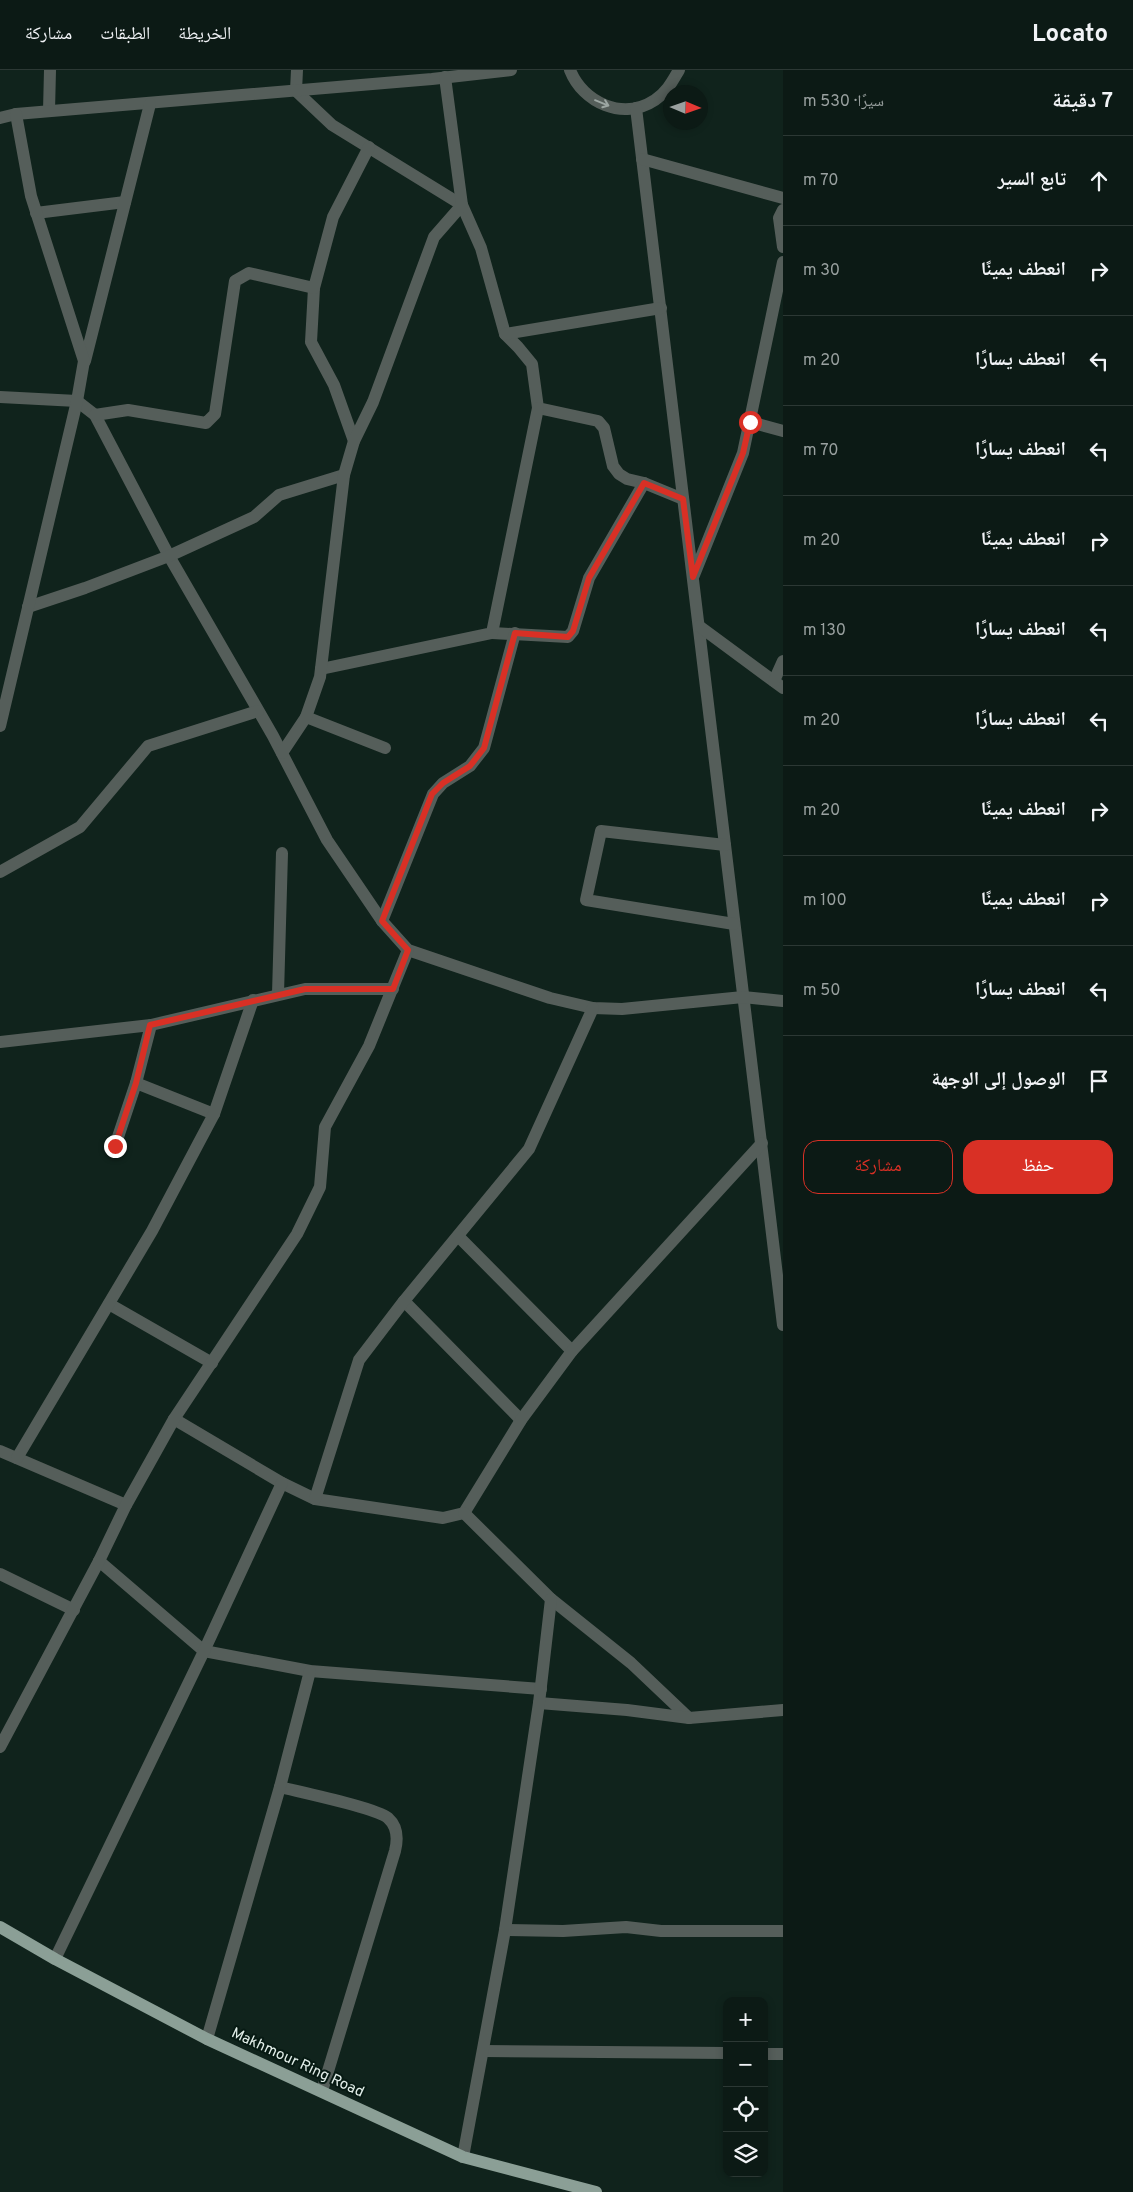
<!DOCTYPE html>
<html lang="ar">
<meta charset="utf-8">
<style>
:root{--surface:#0c1a15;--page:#1a2722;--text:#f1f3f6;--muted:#9aa1a0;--line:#2c3834;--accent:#d93025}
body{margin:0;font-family:Overpass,"Noto Naskh Arabic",sans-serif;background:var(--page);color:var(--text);direction:rtl}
.controls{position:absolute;right:15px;bottom:15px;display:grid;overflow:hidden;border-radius:10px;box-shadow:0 2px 8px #0003}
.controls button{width:45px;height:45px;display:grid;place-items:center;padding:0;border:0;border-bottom:1px solid var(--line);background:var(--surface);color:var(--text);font:25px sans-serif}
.compass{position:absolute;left:663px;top:15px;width:45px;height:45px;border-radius:50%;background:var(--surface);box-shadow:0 2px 8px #0003;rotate:92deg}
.stop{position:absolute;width:15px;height:15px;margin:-11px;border:4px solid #d93025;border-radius:50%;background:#fff}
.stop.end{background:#d93025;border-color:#fff;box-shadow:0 1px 5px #0008}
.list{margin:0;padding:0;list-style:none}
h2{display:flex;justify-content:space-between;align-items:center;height:65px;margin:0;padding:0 20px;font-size:21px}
h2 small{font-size:16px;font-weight:400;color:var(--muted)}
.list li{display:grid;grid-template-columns:32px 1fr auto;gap:15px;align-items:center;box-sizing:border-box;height:90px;padding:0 20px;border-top:1px solid var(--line)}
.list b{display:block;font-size:19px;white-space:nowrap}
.list em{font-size:16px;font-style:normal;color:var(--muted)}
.actions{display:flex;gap:10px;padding:15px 20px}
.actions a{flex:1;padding:11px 0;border:1px solid var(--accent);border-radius:15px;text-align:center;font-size:18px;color:var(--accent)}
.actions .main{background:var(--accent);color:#fff}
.icon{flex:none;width:28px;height:28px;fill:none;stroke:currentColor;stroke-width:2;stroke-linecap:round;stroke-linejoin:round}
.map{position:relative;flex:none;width:783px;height:2122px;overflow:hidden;direction:ltr}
header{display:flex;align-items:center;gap:30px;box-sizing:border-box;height:70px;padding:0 25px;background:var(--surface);border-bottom:1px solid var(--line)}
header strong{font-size:24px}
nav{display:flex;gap:28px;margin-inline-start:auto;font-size:18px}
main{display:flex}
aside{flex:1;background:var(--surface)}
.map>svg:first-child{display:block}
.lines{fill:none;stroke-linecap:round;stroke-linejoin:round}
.street{stroke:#555e5a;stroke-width:12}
.primary{stroke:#8b9f96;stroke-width:12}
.oneway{stroke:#9ca6a2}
.route{stroke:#d93025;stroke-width:6}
.labels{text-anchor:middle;stroke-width:4;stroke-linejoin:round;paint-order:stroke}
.street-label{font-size:15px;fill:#e2eee9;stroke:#071a13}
</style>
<header>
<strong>Locato</strong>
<nav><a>الخريطة</a><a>الطبقات</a><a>مشاركة</a></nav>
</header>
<main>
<aside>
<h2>7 دقيقة<small>سيرًا · 530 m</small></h2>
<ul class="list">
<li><svg class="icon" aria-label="ahead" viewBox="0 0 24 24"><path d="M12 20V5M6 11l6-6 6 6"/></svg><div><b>تابع السير</b></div><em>70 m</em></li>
<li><svg class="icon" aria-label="right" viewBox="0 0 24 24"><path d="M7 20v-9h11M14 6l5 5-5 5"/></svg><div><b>انعطف يمينًا</b></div><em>30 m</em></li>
<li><svg class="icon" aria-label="left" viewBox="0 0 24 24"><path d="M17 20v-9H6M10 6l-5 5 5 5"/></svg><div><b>انعطف يسارًا</b></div><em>20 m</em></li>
<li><svg class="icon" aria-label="left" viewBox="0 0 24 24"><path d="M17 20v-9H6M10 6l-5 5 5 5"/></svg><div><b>انعطف يسارًا</b></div><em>70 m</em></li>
<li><svg class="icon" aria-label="right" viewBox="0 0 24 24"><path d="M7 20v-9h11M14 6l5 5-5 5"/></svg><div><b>انعطف يمينًا</b></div><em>20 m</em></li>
<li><svg class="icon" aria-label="left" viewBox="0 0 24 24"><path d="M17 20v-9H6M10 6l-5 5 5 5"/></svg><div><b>انعطف يسارًا</b></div><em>130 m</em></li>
<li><svg class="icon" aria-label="left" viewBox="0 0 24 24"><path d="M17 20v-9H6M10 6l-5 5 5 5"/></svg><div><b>انعطف يسارًا</b></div><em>20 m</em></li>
<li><svg class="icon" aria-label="right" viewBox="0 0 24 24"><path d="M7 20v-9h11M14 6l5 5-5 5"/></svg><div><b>انعطف يمينًا</b></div><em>20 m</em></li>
<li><svg class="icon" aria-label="right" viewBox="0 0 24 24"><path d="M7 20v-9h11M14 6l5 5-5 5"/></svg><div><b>انعطف يمينًا</b></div><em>100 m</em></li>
<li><svg class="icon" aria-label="left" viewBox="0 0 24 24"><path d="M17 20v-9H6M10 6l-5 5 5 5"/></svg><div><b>انعطف يسارًا</b></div><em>50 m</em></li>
<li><svg class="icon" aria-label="arrive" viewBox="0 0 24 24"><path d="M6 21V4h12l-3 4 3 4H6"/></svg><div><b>الوصول إلى الوجهة</b></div></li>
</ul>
<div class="actions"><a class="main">حفظ</a><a>مشاركة</a></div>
</aside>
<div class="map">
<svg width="783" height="2122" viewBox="0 0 783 2122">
<rect width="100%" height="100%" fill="#10231c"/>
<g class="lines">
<g class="street">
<path d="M297,0L296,21L332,55L462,135L481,178L505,264L518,277L532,294L538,338L598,351L604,358L613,396L619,404L627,409L644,413L683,429"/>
<path d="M570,0C583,33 623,51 655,30C667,22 672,12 679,0"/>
<path d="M636,38L783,1255"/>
<path d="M49,41L50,0"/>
<path d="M0,48L16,44L432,9L511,0"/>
<path d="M642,89L783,128"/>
<path d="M783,140L779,148L783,177"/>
<path d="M36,143L125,132"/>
<path d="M314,218L311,272L334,315L354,371"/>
<path d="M505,264L661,238"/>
<path d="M85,291L150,34"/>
<path d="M0,327L77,331L95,345L169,486L273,666L327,770L382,851L408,880L550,928L593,938L622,939L743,927L783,931"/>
<path d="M95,345L128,340L206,353L215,344L235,211L249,203L314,218L333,147L369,77"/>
<path d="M750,352L783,361"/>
<path d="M694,505L743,383L783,192"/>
<path d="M28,537L85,518L169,486L254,447L279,425L344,405"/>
<path d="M699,556L783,618"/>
<path d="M492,563L568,567L573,561L589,508L644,413"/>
<path d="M321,599L492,563L538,338"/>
<path d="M774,611L783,591"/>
<path d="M306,647L385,678"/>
<path d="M0,656L77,331L84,291L31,126L16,44"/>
<path d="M282,683L306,647L320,607L344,405L354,371L373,332L434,167L462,135L445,7"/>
<path d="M725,775L601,761L586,830L734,854"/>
<path d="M0,802L80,757L148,676L258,641"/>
<path d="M382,851L433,724L443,713L470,696L484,678L515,563"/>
<path d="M278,924L282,783"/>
<path d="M0,972L151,955L305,919H393"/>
<path d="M136,1013L214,1044"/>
<path d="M115,1076L136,1013L151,955"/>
<path d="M458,1166L572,1281"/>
<path d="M404,1231L521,1350"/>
<path d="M109,1234L212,1293"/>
<path d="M174,1349L282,1413L315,1429L443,1448L464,1443L521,1350L572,1281L762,1073"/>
<path d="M0,1381L126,1435"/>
<path d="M17,1388L152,1161L214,1044L253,930"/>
<path d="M315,1429L359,1290L404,1231L529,1079L593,938"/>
<path d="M464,1443L551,1529L631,1593L689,1648"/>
<path d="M99,1491L204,1581L310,1601L541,1619"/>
<path d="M0,1504L74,1540"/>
<path d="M539,1633L627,1640L689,1648L783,1640"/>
<path d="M0,1677L99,1491L126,1435L174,1349L297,1164L320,1117L325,1057L369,976L408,880"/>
<path d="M280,1717C300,1722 377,1738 388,1748C398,1757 398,1769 395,1781L322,2021"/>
<path d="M505,1860L563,1861L626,1857L661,1861H783"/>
<path d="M55,1889L204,1581L282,1413"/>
<path d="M207,1969L280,1717L310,1601"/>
<path d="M483,1981L727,1983"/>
<path d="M764,1984H783"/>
<path d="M463,2087L505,1860L539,1633L551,1529"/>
</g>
<path class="primary" d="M0,1857L55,1889L207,1969L463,2087L596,2122"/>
</g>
<defs><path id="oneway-shaft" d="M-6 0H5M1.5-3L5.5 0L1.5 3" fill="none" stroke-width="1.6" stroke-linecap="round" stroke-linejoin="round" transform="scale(1.25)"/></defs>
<use class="oneway" href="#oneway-shaft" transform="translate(602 33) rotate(22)"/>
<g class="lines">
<path class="route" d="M115,1076L136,1013L150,955L305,919H393L408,880L382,851L432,724L443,713L470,696L484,678L515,563L568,567L573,561L589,508L644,413L683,429L693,507L743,383L750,352"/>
</g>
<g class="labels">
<g class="street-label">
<text transform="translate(298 1992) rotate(25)" y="5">Makhmour Ring Road</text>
</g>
</g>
</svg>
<div class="controls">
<button>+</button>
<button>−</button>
<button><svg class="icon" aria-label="locate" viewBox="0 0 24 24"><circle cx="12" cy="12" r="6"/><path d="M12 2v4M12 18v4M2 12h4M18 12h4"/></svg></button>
<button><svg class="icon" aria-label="layers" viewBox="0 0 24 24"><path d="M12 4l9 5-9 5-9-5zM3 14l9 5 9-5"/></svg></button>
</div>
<svg class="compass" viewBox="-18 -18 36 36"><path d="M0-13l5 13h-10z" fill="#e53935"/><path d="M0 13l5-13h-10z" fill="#9aa1a0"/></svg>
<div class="stop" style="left:750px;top:352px"></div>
<div class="stop end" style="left:115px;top:1076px"></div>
</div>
</main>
